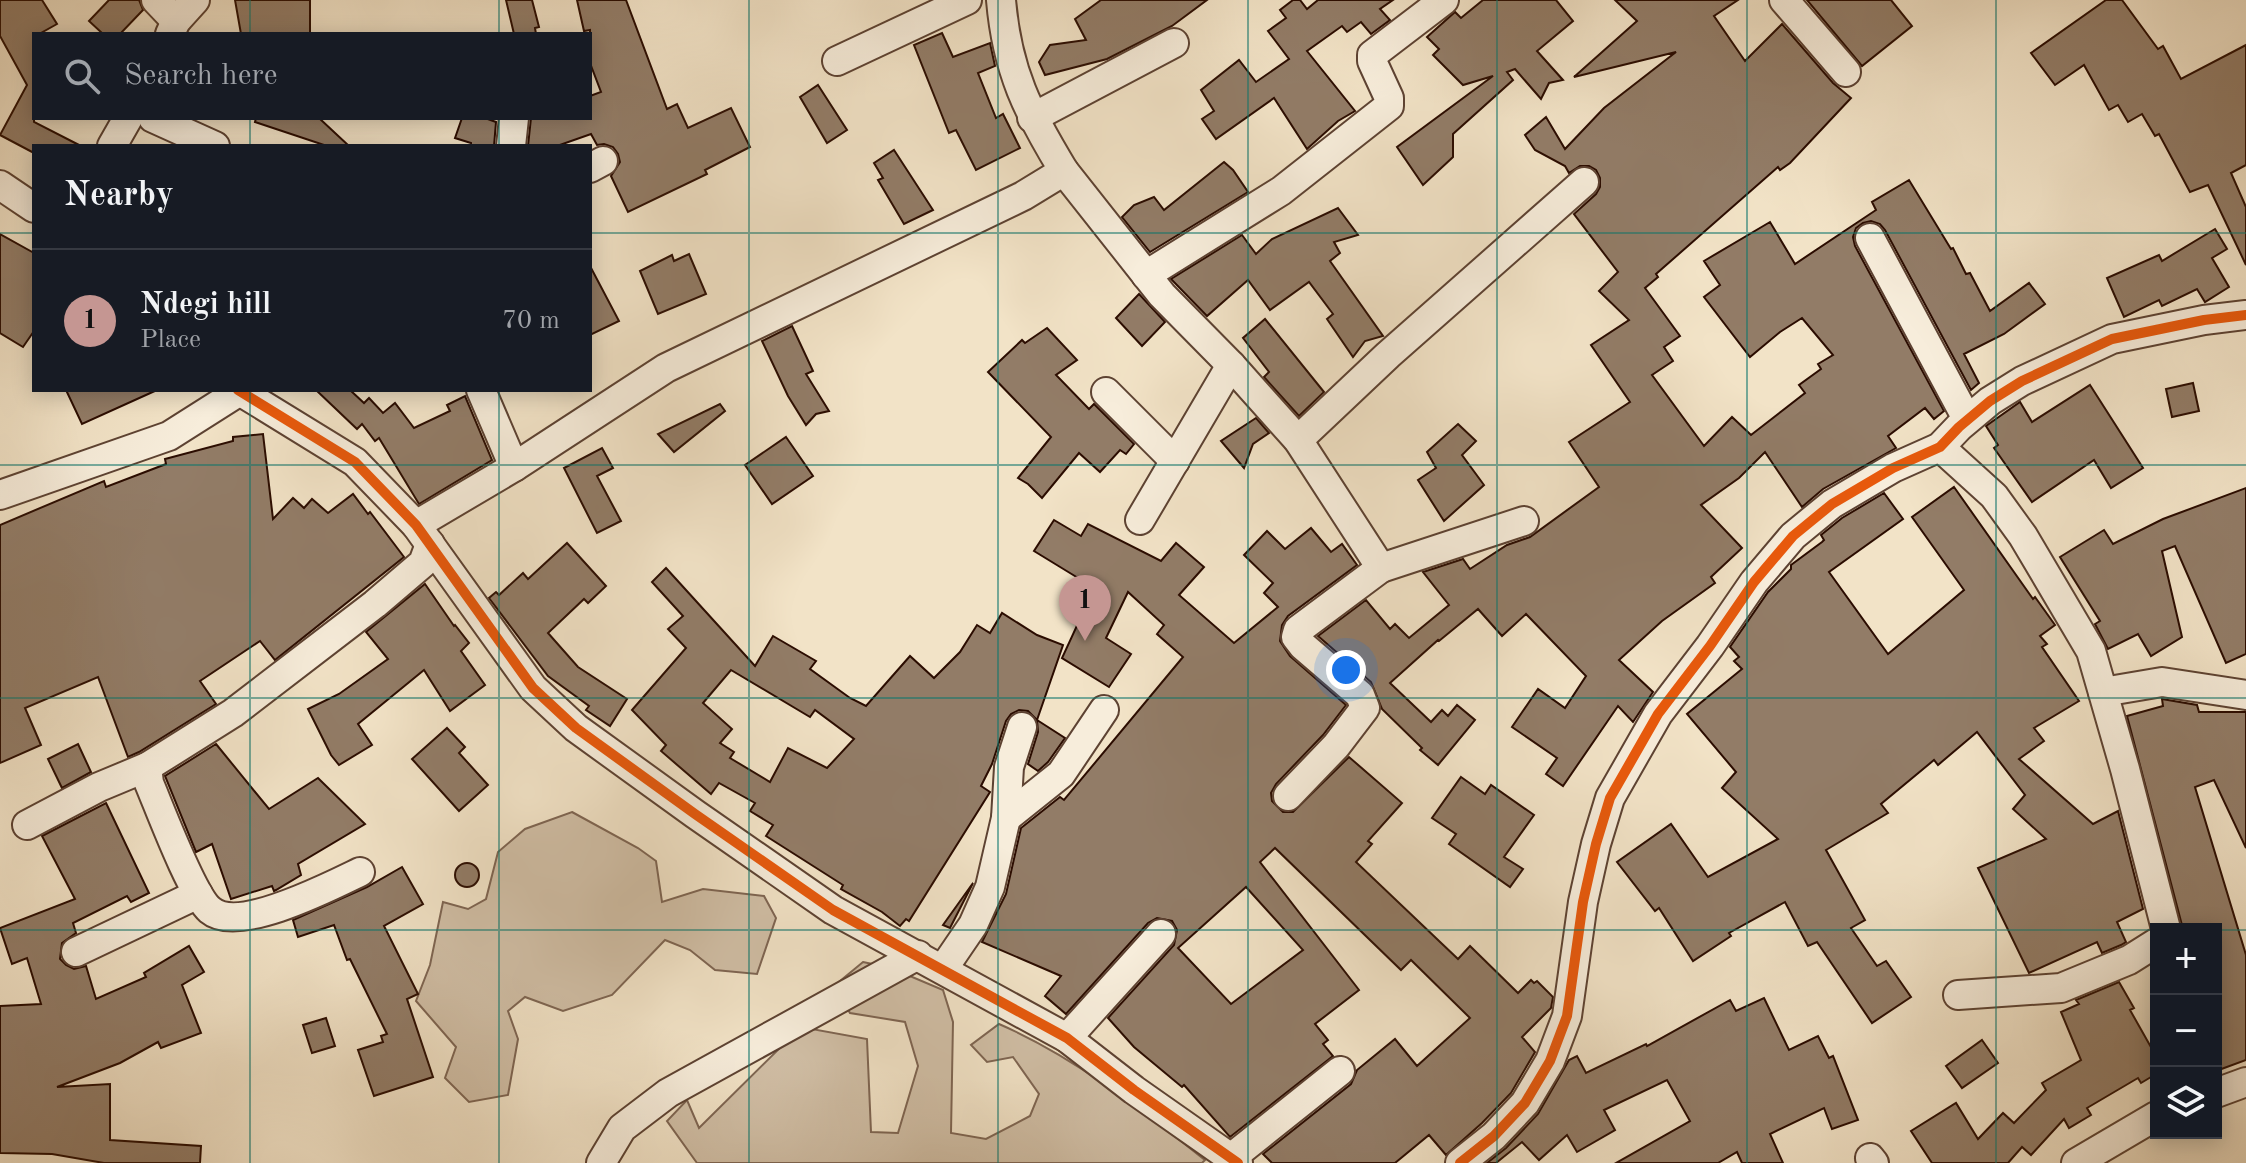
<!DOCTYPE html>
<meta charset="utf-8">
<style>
:root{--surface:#171b24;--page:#20242c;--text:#f1f3f6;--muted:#9ea1a6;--line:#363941;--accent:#c59692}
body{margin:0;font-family:"Old Standard TT",serif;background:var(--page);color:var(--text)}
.controls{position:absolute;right:24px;bottom:24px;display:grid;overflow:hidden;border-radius:0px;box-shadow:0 4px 20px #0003}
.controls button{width:72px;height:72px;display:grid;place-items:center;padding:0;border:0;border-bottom:2px solid var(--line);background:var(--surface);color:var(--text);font:40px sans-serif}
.you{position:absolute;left:1346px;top:670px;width:28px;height:28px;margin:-20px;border:6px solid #fff;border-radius:50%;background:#1a73e8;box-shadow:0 0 0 12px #1a73e833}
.badge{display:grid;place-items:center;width:52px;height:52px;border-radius:50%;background:var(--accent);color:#111;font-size:26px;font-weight:700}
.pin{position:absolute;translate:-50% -66px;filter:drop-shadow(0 2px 4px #0008)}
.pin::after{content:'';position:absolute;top:42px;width:28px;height:24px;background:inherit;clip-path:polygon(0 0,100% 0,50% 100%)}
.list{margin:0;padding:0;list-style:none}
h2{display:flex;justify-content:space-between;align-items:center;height:104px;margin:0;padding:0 32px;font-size:34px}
h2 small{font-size:26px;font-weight:400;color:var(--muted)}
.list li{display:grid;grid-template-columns:52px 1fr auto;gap:24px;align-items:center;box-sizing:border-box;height:144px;padding:0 32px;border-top:2px solid var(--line)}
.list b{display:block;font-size:30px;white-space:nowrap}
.list p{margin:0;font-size:26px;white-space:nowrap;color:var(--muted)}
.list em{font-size:26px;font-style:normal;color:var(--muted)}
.icon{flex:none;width:44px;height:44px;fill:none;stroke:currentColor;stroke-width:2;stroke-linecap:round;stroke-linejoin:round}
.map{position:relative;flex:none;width:2246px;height:1163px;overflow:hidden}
.search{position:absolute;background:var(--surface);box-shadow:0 4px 20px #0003;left:32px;top:32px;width:560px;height:88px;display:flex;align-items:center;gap:20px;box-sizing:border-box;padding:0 28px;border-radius:0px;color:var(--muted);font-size:30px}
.panel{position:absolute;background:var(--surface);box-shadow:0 4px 20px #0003;left:32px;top:144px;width:560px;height:248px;border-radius:0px}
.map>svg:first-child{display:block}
.green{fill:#d0bea5;stroke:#7e6552;stroke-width:2}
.building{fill:#927c67;stroke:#2b0c00;stroke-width:2;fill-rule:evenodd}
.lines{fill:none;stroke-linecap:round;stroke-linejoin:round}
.minor-casing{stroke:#5d4232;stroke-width:32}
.minor{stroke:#f7eddb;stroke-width:28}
.cycleway-casing{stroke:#f7eddb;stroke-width:15}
.cycleway{stroke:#e8590c;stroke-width:10}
.grid{fill:none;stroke:#0f766e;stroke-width:2;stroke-opacity:0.55}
</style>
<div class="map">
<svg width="2246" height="1163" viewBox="0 0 2246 1163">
<rect width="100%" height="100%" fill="#f2e3c7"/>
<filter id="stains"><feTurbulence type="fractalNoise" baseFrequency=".0025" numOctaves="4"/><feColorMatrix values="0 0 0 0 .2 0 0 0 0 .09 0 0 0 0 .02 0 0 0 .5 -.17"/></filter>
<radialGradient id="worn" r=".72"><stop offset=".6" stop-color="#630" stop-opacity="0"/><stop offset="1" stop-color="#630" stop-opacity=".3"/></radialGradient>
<g class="green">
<path d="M572,812L638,848L656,861L662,902L703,889L764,896L776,918L757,974L715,970L690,950L665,940L612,995L563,1011L525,997L508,1011L518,1039L508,1095L469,1102L445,1078L456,1047L416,1001L430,965L443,902L468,909L486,899L498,852L525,829Z"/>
<path d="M863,962L891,968L943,990L953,1022L951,1133L986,1139L1030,1116L1039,1094L1013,1057L987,1062L971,1045L999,1024C1075,1057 1140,1109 1205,1160L1202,1163H697L667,1121L687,1100L699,1128L801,1027L867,1039L871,1132L898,1133L918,1066L905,1022L850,1013L834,986Z"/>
</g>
<g class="building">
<path d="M0,0H42L57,24L39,34H34V122L81,146H34V153L0,135L27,85L0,36Z"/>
<path d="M109,0H139L143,10L120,34H103L89,21Z"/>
<path d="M235,0H310V34H241Z"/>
<path d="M506,0H532L539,27L535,28L536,34H514Z"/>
<path d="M577,0H626L667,109L677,104L688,128L731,108L750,147L705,170L707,174L628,212L611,176L620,162L618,154L613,147L604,144L597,145L591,134L557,146H528L531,118H590V96L601,92L590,63V30L584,31Z"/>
<path d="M1101,0H1207L1172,26L1107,59L1045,75L1039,62L1050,45L1086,40L1075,19Z"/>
<path d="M1293,0H1300L1307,9L1318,0H1393L1380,9L1390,20L1371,34L1361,22L1347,32L1342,26L1307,51L1355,111L1338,121L1307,149L1274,98L1216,139L1202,119L1214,111L1201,90L1239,60L1256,82L1289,59L1268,31L1286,18L1280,10Z"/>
<path d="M1483,0H1556L1573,21L1537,51L1563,80L1549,83L1541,99L1515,69L1507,72L1513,80L1453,134V157L1423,185L1397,147L1493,76L1463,85L1433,55L1439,49L1427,37L1455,12L1461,18Z"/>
<path d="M1615,0H1738L1714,16L1745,61L1782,24L1833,83L1851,98L1790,163L1780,170L1778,167L1656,274L1658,277L1645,288L1680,336L1664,347L1673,361L1652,375L1704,446L1732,417L1751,435L1805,393L1799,385L1821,369L1818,364L1833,355L1802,318L1780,332L1750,357L1704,297L1720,285L1704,261L1770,222L1795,264L1876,210L1872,202L1909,180L1951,249L1953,248L1966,274L1970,273L1990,311L2029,283L2045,304L2004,334L1964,354L1979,383L1971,390L1885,230L1880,224L1871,221L1863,223L1856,228L1853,237L1855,246L1944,411L1934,419L1925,408L1888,436L1896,448L1823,489L1802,507L1765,452L1739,478L1701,505L1742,548L1711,577L1715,583L1662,621L1619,660L1653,692L1633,722L1618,706L1563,786L1546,774L1557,758L1512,727L1538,689L1565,708L1586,676L1526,614L1502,636L1478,609L1439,641L1438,640L1390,683L1431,722L1442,710L1448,716L1457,705L1475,720L1438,765L1420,750L1422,748L1382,709L1371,682L1318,636L1366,600L1390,629L1395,624L1409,638L1449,605L1423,572L1463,559L1470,569L1507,545L1530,537L1599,487L1569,442L1630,402L1591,345L1629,320L1599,291L1618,272L1574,214L1596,194L1600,187V178L1596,170L1589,166H1580L1569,173L1565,166L1535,150L1525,135L1546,117L1565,149L1604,108L1676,52L1574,77L1637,21Z"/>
<path d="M1807,0H1891L1912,26L1862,66Z"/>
<path d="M2106,0H2122L2158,49L2163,46L2181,79L2246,45V165L2231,173L2246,207V265L2208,185L2190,192L2159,134L2155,136L2142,114L2128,122L2118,105L2109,110L2084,65L2055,85L2031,53Z"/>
<path d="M942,33L953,57L990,43L995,66L978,73L996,118L1003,114L1020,148L976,170L956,130L949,133L914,45Z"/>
<path d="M818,85L847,130L827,143L800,97Z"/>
<path d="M256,118H319L349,146H327L255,122Z"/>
<path d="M462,118H485L496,122L494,146H471V143L455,138Z"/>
<path d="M894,150L933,210L904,224L878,180L883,178L874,163Z"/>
<path d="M1224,162L1233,170L1248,192L1150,252L1122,217L1134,205L1154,197L1164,210Z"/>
<path d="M1338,208L1358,235L1334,242L1340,253L1330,261L1383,336L1365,341L1353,357L1327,319L1333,314L1309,282L1270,310L1248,280L1207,316L1171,279L1242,235L1256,254L1272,239Z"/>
<path d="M2215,229L2227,249L2212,258L2229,287L2205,302L2197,289L2162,306L2159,300L2124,317L2107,278L2159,255L2162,261Z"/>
<path d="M0,234L34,253V331L23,347L0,333Z"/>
<path d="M689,254L706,294L658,314L640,271L672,255L674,261Z"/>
<path d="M590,266L619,321L590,335Z"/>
<path d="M1139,294L1165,322L1142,346L1116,318Z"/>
<path d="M1265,319L1324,392L1299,416L1264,377L1269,372L1243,338Z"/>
<path d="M792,326L813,371L806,374L829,411L816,414L806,425L788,396L762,341Z"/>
<path d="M1047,328L1077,360L1056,375L1089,409L1094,404L1134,444L1126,454L1120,450L1100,472L1079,453L1042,498L1028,484L1018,478L1051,437L988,372L1022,340L1025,343Z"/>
<path d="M2193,383L2199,411L2172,417L2166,389Z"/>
<path d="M2090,385L2143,468L2111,488L2094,460L2032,502L1994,448L1998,445L1986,426L2020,402L2032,422Z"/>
<path d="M66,390H157L82,424Z"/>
<path d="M316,390H350L364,403L369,398L383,413L395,403L414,428L450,411L447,405L465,396L492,460L419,504L379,438L375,441L362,424L357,429Z"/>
<path d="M720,404L725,411L674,452L658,434Z"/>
<path d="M1256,418L1269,433L1253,444L1244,468L1221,441Z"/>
<path d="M1458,424L1476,441L1462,455L1484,485L1444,521L1418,480L1436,468L1427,452Z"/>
<path d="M263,434L273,519L293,498L304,508L312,499L328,513L353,494L368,514L370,512L404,557L275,660L260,641L200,681L216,704L139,752L128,757L98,677L25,708L41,745L0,763V525L104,481L106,487L166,464L165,459L233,441V437Z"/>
<path d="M786,437L813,476L772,504L745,465Z"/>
<path d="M602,448L613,468L597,476L621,521L597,533L564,468Z"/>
<path d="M1954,487L2033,599L2035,597L2055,625L2040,636L2047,644L2042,647L2079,701L2034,728L2044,741L2019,759L2093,824L2118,811L2143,909L2117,922L2126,942L2121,945L2102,953L2097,942L2029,973L1978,868L2046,839L2013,809L2025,795L1977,732L1938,765L1934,760L1881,804L1888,813L1826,850L1865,920L1851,928L1877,966L1886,961L1911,997L1872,1023L1817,942L1808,946L1785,902L1729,933L1731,936L1693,961L1659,908L1655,911L1617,862L1671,824L1708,877L1778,839L1722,788L1736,772L1687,714L1742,669L1734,661L1739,657L1730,647L1768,592L1791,569V565L1822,542L1824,540L1821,535L1842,518L1884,493L1903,519L1829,572L1888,654L1964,590L1912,517Z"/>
<path d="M2246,488V654L2226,663L2175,546L2162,551L2182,637L2151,656L2138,634L2108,649L2095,624L2100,621L2060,557L2104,530L2113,544L2163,519Z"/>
<path d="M1054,520L1081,536L1088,524L1161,561L1176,543L1204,567L1179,595L1234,643L1278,607L1264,593L1273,583L1244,555L1267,531L1285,549L1311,528L1331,552L1342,544L1357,565L1288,616L1282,625L1280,641L1290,656L1346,705L1323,735L1276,784L1271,793L1272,801L1283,812H1293L1349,757L1402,803L1368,841L1372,844L1356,862L1458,959L1470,946L1518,993L1531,980L1534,983L1537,981L1553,997L1551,1008L1522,1037L1535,1052L1511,1093L1482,1123L1446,1155L1429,1135L1395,1163H1272L1263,1154L1351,1084L1357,1070L1395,1039L1417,1066L1470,1018L1411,960L1401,970L1275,848L1260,862L1359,990L1315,1024L1328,1040L1323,1044L1333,1056L1230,1137L1184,1085L1182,1087L1134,1047L1108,1018L1174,945L1177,930L1172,921L1157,918L1148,923L1066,1014L1045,996L1061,976L982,942L1006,894L1021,828L1060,797L1064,800L1183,657L1157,634L1164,625L1128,592L1106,638L1131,654L1109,687L1062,658L1093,591L1081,585L1083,581L1034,551ZM1246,887L1303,950L1231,1004L1178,948Z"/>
<path d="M567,543L606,586L588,603L584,599L548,633L578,667L627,699L610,726L586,710L589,706L548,676L489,598L496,592L499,595L523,573L528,579Z"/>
<path d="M666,568L755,666L773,636L816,661L810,669L850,698L866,706L910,656L934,678L960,652L977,625L990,633L1002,613L1037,635L1063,645L1037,720L1028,711L1019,710L1011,714L1006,721L992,764L981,786L990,792L909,921L906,919L900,926L882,912L841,889L843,885L766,836L773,825L750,811L755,803L719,783L711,794L661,751L666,745L632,710L686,648L668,629L683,616L652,582ZM731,670L810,717L815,710L854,739L827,768L788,748L770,782L730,758L734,752L720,743L732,729L703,703Z"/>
<path d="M425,584L454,626L455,625L469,643L461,651L485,685L450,711L424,670L358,724L372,745L339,765L331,755L308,709L339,694L388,659L366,632Z"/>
<path d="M2162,699L2197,705L2199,712H2246V848L2214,780L2195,787L2246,955V1060L2216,1071V929H2183L2127,716L2163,706Z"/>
<path d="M1037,720L1065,738L1048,762L1038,771L1028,764L1038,732Z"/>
<path d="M447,728L465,747L459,753L488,785L459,811L412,759Z"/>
<path d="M78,744L91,772L62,788L48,759Z"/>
<path d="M216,744L269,809L318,778L365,824L298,864L301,875L276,890L274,891L272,886L231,899L212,844L196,852L165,776Z"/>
<path d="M1461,777L1485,794L1491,785L1534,815L1504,857L1523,869L1510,887L1449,844L1456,834L1432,818Z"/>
<path d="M106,803L149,893L131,902L127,896L73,923L76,933L62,943L60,959L66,965L74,969L86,966L96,999L146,977L144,973L189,946L204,972L182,985L201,1033L161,1048L158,1042L120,1063L57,1087L110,1084V1140L201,1146L200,1163H104L52,1154L0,1153V1006L41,1004L27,958L12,964L0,928L75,899L42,836Z"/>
<circle cx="467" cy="875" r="12"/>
<path d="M402,867L423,904L384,926L418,994L407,999L433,1077L374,1096L358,1050L383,1042L381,1036L387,1034L350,959L347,960L334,925L298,937L293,920L367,887Z"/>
<path d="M973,883L950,928L943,925Z"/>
<path d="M2119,982L2134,1008L2130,1010L2156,1056V1074L2141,1083L2138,1078L2087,1108L2091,1115L2069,1128L2064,1119L2031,1155L2022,1147L2008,1163H1932L1911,1131L1956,1103L1978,1139L2003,1113L2014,1123L2046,1090L2042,1083L2081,1060L2061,1012L2079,1004L2076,1000Z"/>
<path d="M1764,998L1789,1050L1818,1036L1829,1058L1833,1056L1858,1120L1832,1129L1824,1108L1770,1134L1783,1163H1742L1737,1152L1718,1163H1616L1690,1121L1667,1080L1604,1110L1615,1130L1577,1152L1567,1135L1539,1160L1522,1142L1496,1163H1487L1506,1148L1538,1114L1569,1060L1577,1056L1586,1073L1646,1044L1647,1046L1730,1000L1736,1011Z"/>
<path d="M326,1018L335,1046L312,1053L303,1025Z"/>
<path d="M1982,1040L1998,1063L1962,1088L1946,1066Z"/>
</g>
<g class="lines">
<g class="minor-casing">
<g id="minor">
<path d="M156,0L176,21"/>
<path d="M1784,0L1846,72"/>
<path d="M170,34L176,21L195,0"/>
<path d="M837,61L967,0"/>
<path d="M153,118L215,146"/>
<path d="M1032,118L1174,43"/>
<path d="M112,146L128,118"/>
<path d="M511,146L514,118"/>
<path d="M590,168L603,161"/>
<path d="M1064,171L1162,295L1231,365L1298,440L1381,568L1524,521"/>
<path d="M0,185L34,208"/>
<path d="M1870,238L1967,419"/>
<path d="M1146,275L1281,191L1389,106V98L1372,61V55L1444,0"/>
<path d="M238,390L355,462L416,525L533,688L576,728L695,814L833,910L1067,1038L1134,1090L1238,1163"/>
<path d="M481,390L514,467"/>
<path d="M1106,392L1175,461"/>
<path d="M1298,440L1388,355L1584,182"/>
<path d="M1940,447L1994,496L2023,536L2091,651L2125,769L2166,929"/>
<path d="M0,495L169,436L240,391"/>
<path d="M1140,520L1231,365"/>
<path d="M416,525L514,467L666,368L1023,196L1064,171C1028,112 1007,71 1001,0"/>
<path d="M2103,692L2162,682L2246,695"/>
<path d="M1288,796L1336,746L1365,708L1360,695L1303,646L1296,637L1298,630L1381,568"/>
<path d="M1006,818L1061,774L1104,710"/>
<path d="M27,825L99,787L147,767"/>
<path d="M360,872C331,886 238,934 210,910C192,895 160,809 149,783L147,767L233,713L375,604L423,563L430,544"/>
<path d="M76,952L198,894"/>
<path d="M943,969L973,925L990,887L1006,818L1009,767L1022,727"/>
<path d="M1958,995L2061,988L2129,960L2156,943"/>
<path d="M1067,1038L1161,934"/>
<path d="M2216,1093L2246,1082"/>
<path d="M1231,1158L1340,1071"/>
<path d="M1870,1158L1874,1163"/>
<path d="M601,1163L622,1128L668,1093L918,955"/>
<path d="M1460,1163L1494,1136L1525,1103L1550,1061L1567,1016L1583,902L1596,844L1610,798L1658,714L1710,646L1754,582L1793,536L1832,504L1893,468L1940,447L1959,427L1990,401L2022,381L2112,339L2204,320L2246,315"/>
<path d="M2076,1163L2156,1116"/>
</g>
</g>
<use href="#minor" class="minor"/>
<g class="cycleway-casing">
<g id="cycleway">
<path d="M238,390L355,462L416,525L533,688L576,728L695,814L833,910L1067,1038L1134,1090L1238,1163"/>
<path d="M1460,1163L1494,1136L1525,1103L1550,1061L1567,1016L1583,902L1596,844L1610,798L1658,714L1710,646L1754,582L1793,536L1832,504L1893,468L1940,447L1959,427L1990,401L2022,381L2112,339L2204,320L2246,315"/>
</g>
</g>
<use href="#cycleway" class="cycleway"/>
</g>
<path class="grid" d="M250,0V34M499,0V34M749,0V1163M998,0V1163M1248,0V1163M1497,0V1163M1747,0V1163M1996,0V1163M250,118V146M499,118V146M0,233H34M590,233H2246M250,390V1163M499,390V1163M0,465H2246M0,698H2246M0,930H2156M2216,930H2246"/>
<rect width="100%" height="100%" filter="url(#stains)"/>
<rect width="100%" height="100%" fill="url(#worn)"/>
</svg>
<div class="controls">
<button>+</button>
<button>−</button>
<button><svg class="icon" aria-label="layers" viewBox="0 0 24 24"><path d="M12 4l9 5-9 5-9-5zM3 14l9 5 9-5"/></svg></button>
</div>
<div class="you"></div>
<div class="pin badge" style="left:1085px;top:641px">1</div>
<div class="search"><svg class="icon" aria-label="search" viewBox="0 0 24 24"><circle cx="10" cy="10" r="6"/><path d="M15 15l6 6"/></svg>Search here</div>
<section class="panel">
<h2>Nearby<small></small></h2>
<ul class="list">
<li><span class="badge">1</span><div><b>Ndegi hill</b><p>Place</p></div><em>70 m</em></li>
</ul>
</section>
</div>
